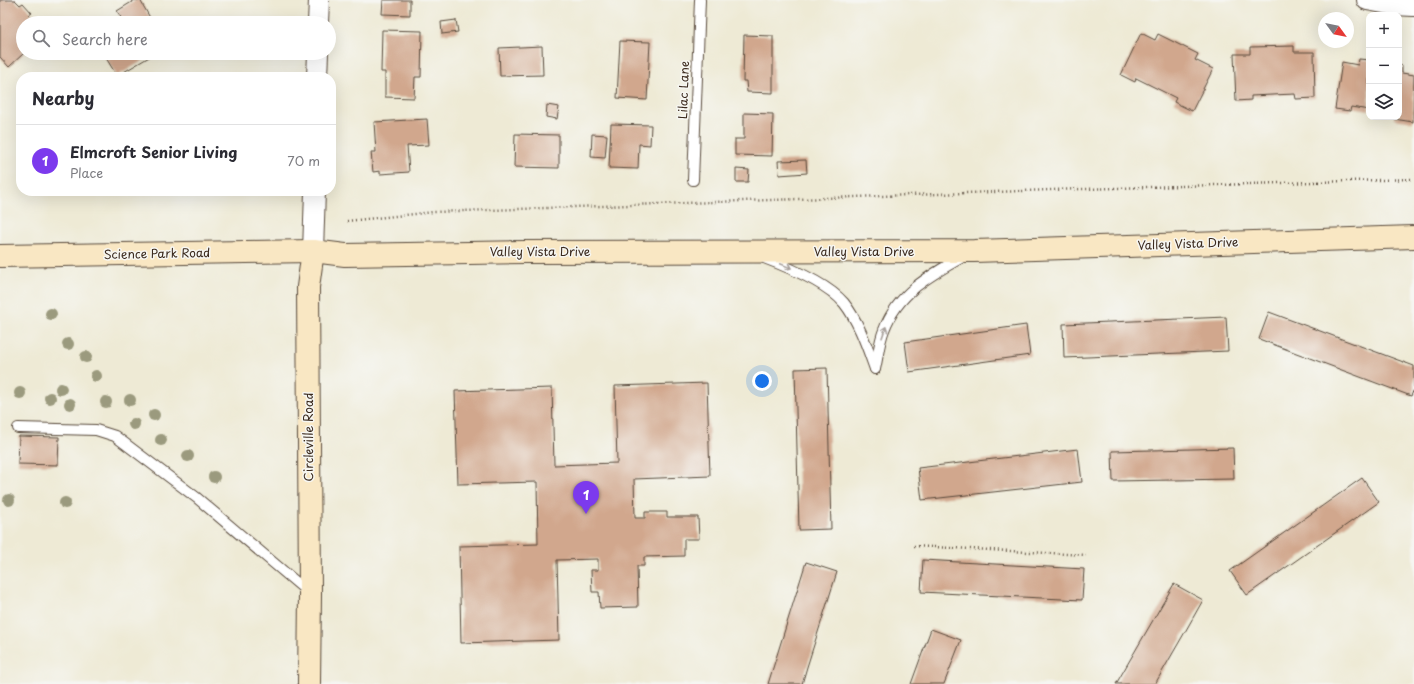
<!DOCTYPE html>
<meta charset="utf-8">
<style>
:root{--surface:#fff;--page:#f7f7f7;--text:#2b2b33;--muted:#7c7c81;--line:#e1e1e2;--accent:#7c3aed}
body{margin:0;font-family:"Playpen Sans",sans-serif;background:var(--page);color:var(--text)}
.controls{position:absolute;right:12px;top:12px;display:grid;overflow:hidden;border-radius:8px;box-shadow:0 4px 16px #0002}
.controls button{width:36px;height:36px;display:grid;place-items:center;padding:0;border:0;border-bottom:1px solid var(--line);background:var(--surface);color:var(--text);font:20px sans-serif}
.compass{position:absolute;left:1318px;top:12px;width:36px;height:36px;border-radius:50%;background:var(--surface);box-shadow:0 4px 16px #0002;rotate:123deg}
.you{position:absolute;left:762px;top:381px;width:14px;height:14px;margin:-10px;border:3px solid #fff;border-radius:50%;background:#1a73e8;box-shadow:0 0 0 6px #1a73e833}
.badge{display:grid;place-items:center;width:26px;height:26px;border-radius:50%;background:var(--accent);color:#fff;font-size:13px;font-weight:700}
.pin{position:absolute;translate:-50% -33px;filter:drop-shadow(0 1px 2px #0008)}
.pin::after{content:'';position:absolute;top:21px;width:14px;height:12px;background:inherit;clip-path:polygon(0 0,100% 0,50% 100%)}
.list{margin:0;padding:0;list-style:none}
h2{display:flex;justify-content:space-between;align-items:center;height:52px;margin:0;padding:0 16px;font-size:17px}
h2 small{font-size:13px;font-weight:400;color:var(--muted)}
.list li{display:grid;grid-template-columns:26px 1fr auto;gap:12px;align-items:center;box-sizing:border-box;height:72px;padding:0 16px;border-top:1px solid var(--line)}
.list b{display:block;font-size:15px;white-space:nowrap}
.list p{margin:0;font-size:13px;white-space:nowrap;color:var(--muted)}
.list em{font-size:13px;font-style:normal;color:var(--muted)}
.icon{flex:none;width:22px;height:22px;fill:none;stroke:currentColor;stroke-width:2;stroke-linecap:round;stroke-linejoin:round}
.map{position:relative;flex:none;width:1414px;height:684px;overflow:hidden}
.search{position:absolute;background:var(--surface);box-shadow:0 4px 16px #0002;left:16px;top:16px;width:320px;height:44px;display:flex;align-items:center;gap:10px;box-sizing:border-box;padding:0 14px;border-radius:22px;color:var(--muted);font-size:15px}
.panel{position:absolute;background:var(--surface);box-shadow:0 4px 16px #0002;left:16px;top:72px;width:320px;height:124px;border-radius:16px}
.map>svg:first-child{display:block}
.building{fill:#d1a78d}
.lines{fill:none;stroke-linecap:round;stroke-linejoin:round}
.lane-casing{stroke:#564739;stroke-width:12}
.street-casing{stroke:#564739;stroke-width:22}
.secondary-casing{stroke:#564739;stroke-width:24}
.path{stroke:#564739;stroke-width:2.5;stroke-dasharray:1 3;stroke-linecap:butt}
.lane{stroke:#fff;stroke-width:10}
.street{stroke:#fff;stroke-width:20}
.secondary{stroke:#f9e7c3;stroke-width:22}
.tree{fill:#9b9a7e}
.oneway{stroke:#a79f9a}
.labels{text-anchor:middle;stroke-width:3;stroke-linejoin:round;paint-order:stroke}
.street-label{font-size:12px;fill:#3b2a1e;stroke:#f6f6f2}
</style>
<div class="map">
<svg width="1414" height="684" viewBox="0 0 1414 684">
<rect width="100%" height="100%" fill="#f6f6f2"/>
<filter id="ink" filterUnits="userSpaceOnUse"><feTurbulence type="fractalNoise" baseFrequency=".025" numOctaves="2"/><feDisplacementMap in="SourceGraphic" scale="8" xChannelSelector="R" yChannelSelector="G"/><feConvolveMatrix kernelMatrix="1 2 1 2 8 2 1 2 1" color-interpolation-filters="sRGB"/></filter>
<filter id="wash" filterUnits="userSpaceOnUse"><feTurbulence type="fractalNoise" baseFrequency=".012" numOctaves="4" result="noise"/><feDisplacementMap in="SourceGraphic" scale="16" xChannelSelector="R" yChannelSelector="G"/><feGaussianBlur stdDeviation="0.9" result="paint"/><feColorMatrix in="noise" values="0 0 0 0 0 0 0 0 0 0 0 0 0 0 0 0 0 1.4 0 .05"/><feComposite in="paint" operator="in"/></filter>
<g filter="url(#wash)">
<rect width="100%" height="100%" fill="#eeead5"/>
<g id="blocks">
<g class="building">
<path d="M0,0H15L20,5L23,3L32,13L29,15L36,23H23V53H24L9,67L0,57Z"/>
<path d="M135,0H140L153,23H112L121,17L117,11Z"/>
<path d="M383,0H410V15L382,14Z"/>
<path d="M456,20L458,32L442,34L441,22Z"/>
<path d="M382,30L422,31L421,77H415L414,98L385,97V72H381Z"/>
<path d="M1141,33L1155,40L1158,34L1198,54L1195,60L1213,69L1192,111L1174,102L1176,98L1136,78L1135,82L1121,75Z"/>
<path d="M744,35L773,36V93L747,92L746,81H743Z"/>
<path d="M620,41L650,42L647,100L617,98Z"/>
<path d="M542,46L543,75L500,76L499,48Z"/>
<path d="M1294,46V52H1314L1315,98L1296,99L1295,94L1272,95L1251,96V100L1236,101L1234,54H1250V47Z"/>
<path d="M103,53H156L117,76Z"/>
<path d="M1359,59L1369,60V110L1351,107L1350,111L1335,109L1342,62L1358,65Z"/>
<path d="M1399,65L1402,66V73L1414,75L1413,122L1394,119V117H1399Z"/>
<path d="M547,105L559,107L557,119L546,117Z"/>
<path d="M744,113L773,114L772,156L735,155V139H744Z"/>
<path d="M427,119L429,145L407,146L409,172L380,174V171L373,172L371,152H376L374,122Z"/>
<path d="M611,124L651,125L650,145L639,144L638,169L609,168Z"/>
<path d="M515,134L559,135V168L514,167Z"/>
<path d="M592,134L607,135L605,158L591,157Z"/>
<path d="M806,160L807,173L779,175L778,161Z"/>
<path d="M736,169L749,170L748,182H736Z"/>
<path d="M1269,312L1414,366V389L1411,396L1259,339Z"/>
<path d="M1226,317L1228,351L1064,358L1063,324Z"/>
<path d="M1026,325L1030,355L909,372L905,342Z"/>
<path d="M827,368L831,529L799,530L795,369Z"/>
<path d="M707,383L710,476L634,479L635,518H645V512H667V517H698L699,539H684V556L644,557V566H637L638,607L600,608L599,592H592L591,570H598V559L557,560L559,640L461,643L459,546L538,544L537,482L458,484L455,391L552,388L554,465L617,463L615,386Z"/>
<path d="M19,436L59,437L58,465L18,464Z"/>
<path d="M1233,448L1234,479L1113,481L1112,451Z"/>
<path d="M1078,449L1082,482L922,500L918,468Z"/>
<path d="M1362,478L1379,502L1247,595L1230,571Z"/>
<path d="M923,560L1084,569L1082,600L921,592Z"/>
<path d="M806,562L837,572L807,667L802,684H768Z"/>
<path d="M1174,584L1203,600L1185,632L1155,684H1116Z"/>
<path d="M931,629L961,640L944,684H911Z"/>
</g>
</g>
</g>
<g filter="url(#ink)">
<use href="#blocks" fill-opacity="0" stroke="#564739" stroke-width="1"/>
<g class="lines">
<g class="lane-casing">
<g id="lane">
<path d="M693,180L700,0"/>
<path d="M764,258C788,267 827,283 844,303C859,322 867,347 875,369"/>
<path d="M875,369C878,357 879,342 884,330C898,292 932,274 966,255"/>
<path d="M18,428L96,430L115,436L197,498L309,593"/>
</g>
</g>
<g class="street-casing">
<g id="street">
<path d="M1367,0L1394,5L1414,6"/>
<path d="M318,23L319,0"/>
<path d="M317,77L318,53"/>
<path d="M313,251L315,191"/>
</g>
</g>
<g class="secondary-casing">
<g id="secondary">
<path d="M0,256L313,251L345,255L524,252L974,251L1414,237"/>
<path d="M309,684L310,594L308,287L313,251"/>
</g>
</g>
<g class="path">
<path d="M347,221L434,212L1050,190L1414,179"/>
<path d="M914,546L1086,555"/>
</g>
<use href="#lane" class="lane"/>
<use href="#street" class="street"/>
<use href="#secondary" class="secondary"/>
</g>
<g class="tree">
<circle cx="51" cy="314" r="6"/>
<circle cx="68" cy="344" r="6"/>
<circle cx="86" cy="357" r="6"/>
<circle cx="96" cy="376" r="6"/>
<circle cx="61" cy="389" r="6"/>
<circle cx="20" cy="393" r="6"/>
<circle cx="50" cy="398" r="6"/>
<circle cx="130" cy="400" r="6"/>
<circle cx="106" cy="402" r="6"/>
<circle cx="70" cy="404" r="6"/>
<circle cx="154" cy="415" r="6"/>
<circle cx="134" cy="424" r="6"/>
<circle cx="161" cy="440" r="6"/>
<circle cx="188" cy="456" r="6"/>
<circle cx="214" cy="477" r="6"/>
<circle cx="9" cy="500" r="6"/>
<circle cx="65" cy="503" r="6"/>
</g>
<defs><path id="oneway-shaft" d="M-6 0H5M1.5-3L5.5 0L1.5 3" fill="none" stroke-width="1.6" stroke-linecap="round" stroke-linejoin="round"/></defs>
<g class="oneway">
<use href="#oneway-shaft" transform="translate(786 266) rotate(22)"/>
<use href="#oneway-shaft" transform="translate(884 332) rotate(-71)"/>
</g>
</g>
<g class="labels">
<g class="street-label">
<text transform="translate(684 90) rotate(-88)" y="4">Lilac Lane</text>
<text transform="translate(1188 244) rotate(-2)" y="4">Valley Vista Drive</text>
<text x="540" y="256">Valley Vista Drive</text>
<text x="864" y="256">Valley Vista Drive</text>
<text transform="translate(157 254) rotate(-1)" y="4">Science Park Road</text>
<text transform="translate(309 437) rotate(-90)" y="4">Circleville Road</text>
</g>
</g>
</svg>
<div class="controls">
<button>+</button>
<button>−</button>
<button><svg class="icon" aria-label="layers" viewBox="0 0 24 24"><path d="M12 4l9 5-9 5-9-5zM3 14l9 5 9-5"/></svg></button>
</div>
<svg class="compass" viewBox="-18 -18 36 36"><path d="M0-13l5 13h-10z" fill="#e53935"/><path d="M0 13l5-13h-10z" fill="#7c7c81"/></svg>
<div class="you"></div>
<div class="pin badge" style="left:586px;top:514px">1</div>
<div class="search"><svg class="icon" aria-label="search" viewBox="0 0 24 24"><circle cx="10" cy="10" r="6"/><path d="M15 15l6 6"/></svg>Search here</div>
<section class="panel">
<h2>Nearby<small></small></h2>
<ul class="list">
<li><span class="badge">1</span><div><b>Elmcroft Senior Living</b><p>Place</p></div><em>70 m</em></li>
</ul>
</section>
</div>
